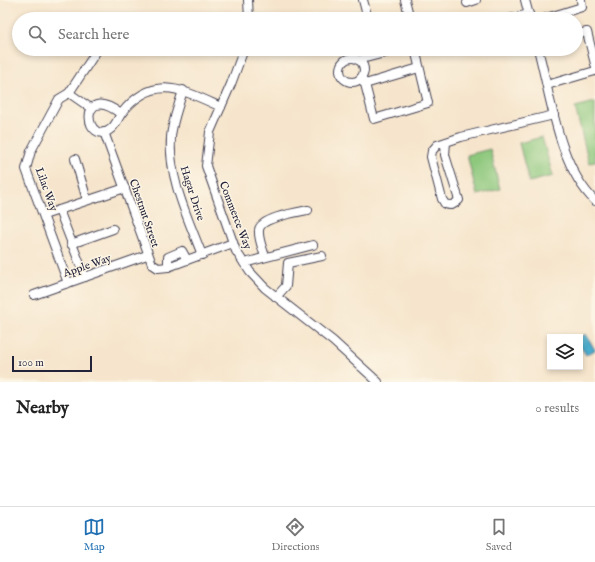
<!DOCTYPE html>
<style>
:root{--surface:#fff;--page:#f2f2f2;--text:#222;--muted:#767676;--line:#e0e0e0;--accent:#1f6fb2}
body{margin:0;font-family:"IM FELL English",serif;background:var(--page);color:var(--text)}
.controls{position:absolute;right:12px;bottom:12px;display:grid;overflow:hidden;border-radius:0px;box-shadow:0 2px 6px #0003}
.controls button{width:36px;height:36px;display:grid;place-items:center;padding:0;border:0;border-bottom:1px solid var(--line);background:var(--surface);color:var(--text);font:20px sans-serif}
.scale{position:absolute;left:12px;bottom:10px;width:80px;box-sizing:border-box;padding-left:4px;border:2px solid #22223b;border-top:0;font-size:11px;line-height:14px;white-space:nowrap;color:#22223b;-webkit-text-stroke:3px #fcf5e5;paint-order:stroke}
.list{margin:0;padding:0;list-style:none}
h2{display:flex;justify-content:space-between;align-items:center;height:52px;margin:0;padding:0 16px;font-size:17px}
h2 small{font-size:13px;font-weight:400;color:var(--muted)}
.icon{flex:none;width:22px;height:22px;fill:none;stroke:currentColor;stroke-width:2;stroke-linecap:round;stroke-linejoin:round}
.map{position:relative;flex:none;width:595px;height:382px;overflow:hidden}
.search{position:absolute;background:var(--surface);box-shadow:0 2px 6px #0003;left:12px;right:12px;top:12px;height:44px;display:flex;align-items:center;gap:10px;box-sizing:border-box;padding:0 14px;border-radius:22px;color:var(--muted);font-size:15px}
.sheet{height:124px;background:var(--surface)}
nav{display:flex;justify-content:space-around;align-items:center;box-sizing:border-box;height:56px;border-top:1px solid var(--line);background:var(--surface);font-size:11px;color:var(--muted)}
nav a{display:grid;justify-items:center;gap:2px}
nav .on{color:var(--accent)}
.map>svg:first-child{display:block}
.green{fill:#8dc87d;stroke:#58755c}
.water{fill:#4caccb;stroke:#376783}
.lines{fill:none;stroke-linecap:round;stroke-linejoin:round}
.minor-casing{stroke:#423f51;stroke-width:10}
.minor{stroke:#fff;stroke-width:8}
.labels{text-anchor:middle;stroke-width:3;stroke-linejoin:round;paint-order:stroke}
.street-label{font-size:11px;fill:#22223b;stroke:#fcf5e5}
</style>
<div class="map">
<svg width="595" height="382" viewBox="0 0 595 382">
<rect width="100%" height="100%" fill="#fcf5e5"/>
<filter id="ink" filterUnits="userSpaceOnUse"><feTurbulence type="fractalNoise" baseFrequency=".025" numOctaves="2"/><feDisplacementMap in="SourceGraphic" scale="8" xChannelSelector="R" yChannelSelector="G"/><feConvolveMatrix kernelMatrix="1 2 1 2 8 2 1 2 1" color-interpolation-filters="sRGB"/></filter>
<filter id="wash" filterUnits="userSpaceOnUse"><feTurbulence type="fractalNoise" baseFrequency=".012" numOctaves="4" result="noise"/><feDisplacementMap in="SourceGraphic" scale="16" xChannelSelector="R" yChannelSelector="G"/><feGaussianBlur stdDeviation="0.9" result="paint"/><feColorMatrix in="noise" values="0 0 0 0 0 0 0 0 0 0 0 0 0 0 0 0 0 1.4 0 .05"/><feComposite in="paint" operator="in"/></filter>
<g filter="url(#wash)">
<rect width="100%" height="100%" fill="#f6e5cc"/>
<g class="green">
<path d="M595,102V162L589,163L575,107Z"/>
<path d="M542,137L553,176L529,182L519,143Z"/>
<path d="M490,149L500,189L477,195L467,155Z"/>
</g>
<path class="water" d="M586,334L595,350L586,355L580,346V337Z"/>
</g>
<g filter="url(#ink)">
<g class="lines">
<g class="minor-casing">
<g id="minor">
<path d="M248,0L249,19"/>
<path d="M363,0L368,19"/>
<path d="M405,0L410,19"/>
<path d="M525,0L530,19"/>
<path d="M467,3L476,0"/>
<path d="M509,19L529,14"/>
<path d="M543,19L582,7L581,0"/>
<path d="M576,34L587,32L595,64"/>
<path d="M244,49L231,84L210,132L206,166L236,251L250,272L265,288L333,341L378,382"/>
<path d="M538,49C551,97 558,165 595,201"/>
<circle cx="352" cy="70" r="12"/>
<path d="M358,60L400,49"/>
<path d="M361,78L365,84L374,119L428,103L415,49"/>
<path d="M365,84L419,68"/>
<path d="M547,85L595,71"/>
<path d="M183,90C179,105 172,122 171,137C168,178 188,218 202,255"/>
<path d="M69,93L92,109"/>
<path d="M121,114C118,119 116,124 112,128C86,151 75,80 121,114C153,73 181,89 221,107"/>
<path d="M104,132L152,264L158,268L168,267L233,243"/>
<path d="M446,142L445,155L459,200C454,205 451,206 445,204L442,199L431,157L432,151L437,145L461,137L554,115"/>
<path d="M75,159L87,200"/>
<path d="M59,210L85,277"/>
<path d="M44,215L125,188"/>
<path d="M71,244L113,229"/>
<path d="M265,257C263,249 258,239 259,230C260,218 298,212 308,210"/>
<path d="M244,263L313,245"/>
<path d="M168,267V257L182,251L187,260"/>
<path d="M68,283L26,169L31,151L59,99L69,93L98,49"/>
<path d="M34,295L147,255"/>
<path d="M276,297L286,286L288,263L322,256"/>
</g>
</g>
<use href="#minor" class="minor"/>
</g>
</g>
<g class="labels">
<g class="street-label">
<text transform="translate(47 189) rotate(70)" y="4">Lilac Way</text>
<text transform="translate(193 193) rotate(72)" y="4">Hagar Drive</text>
<text transform="translate(145 213) rotate(71)" y="4">Chestnut Street</text>
<text transform="translate(236 215) rotate(69)" y="4">Commerce Way</text>
<text transform="translate(87 265) rotate(-19)" y="4">Apple Way</text>
</g>
</g>
</svg>
<div class="controls">
<button><svg class="icon" aria-label="layers" viewBox="0 0 24 24"><path d="M12 4l9 5-9 5-9-5zM3 14l9 5 9-5"/></svg></button>
</div>
<div class="scale">100 m</div>
<div class="search"><svg class="icon" aria-label="search" viewBox="0 0 24 24"><circle cx="10" cy="10" r="6"/><path d="M15 15l6 6"/></svg>Search here</div>
</div>
<section class="sheet">
<h2>Nearby<small>0 results</small></h2>
<ul class="list">
</ul>
</section>
<nav>
<a class="on"><svg class="icon" aria-label="map" viewBox="0 0 24 24"><path d="M3 6l6-2 6 2 6-2v14l-6 2-6-2-6 2zM9 4v14M15 6v14"/></svg>Map</a>
<a><svg class="icon" aria-label="directions" viewBox="0 0 24 24"><path d="M12 3l9 9-9 9-9-9zM9 14v-3h6M13 9l2 2-2 2"/></svg>Directions</a>
<a><svg class="icon" aria-label="saved" viewBox="0 0 24 24"><path d="M7 4h10v16l-5-4-5 4z"/></svg>Saved</a>
</nav>
